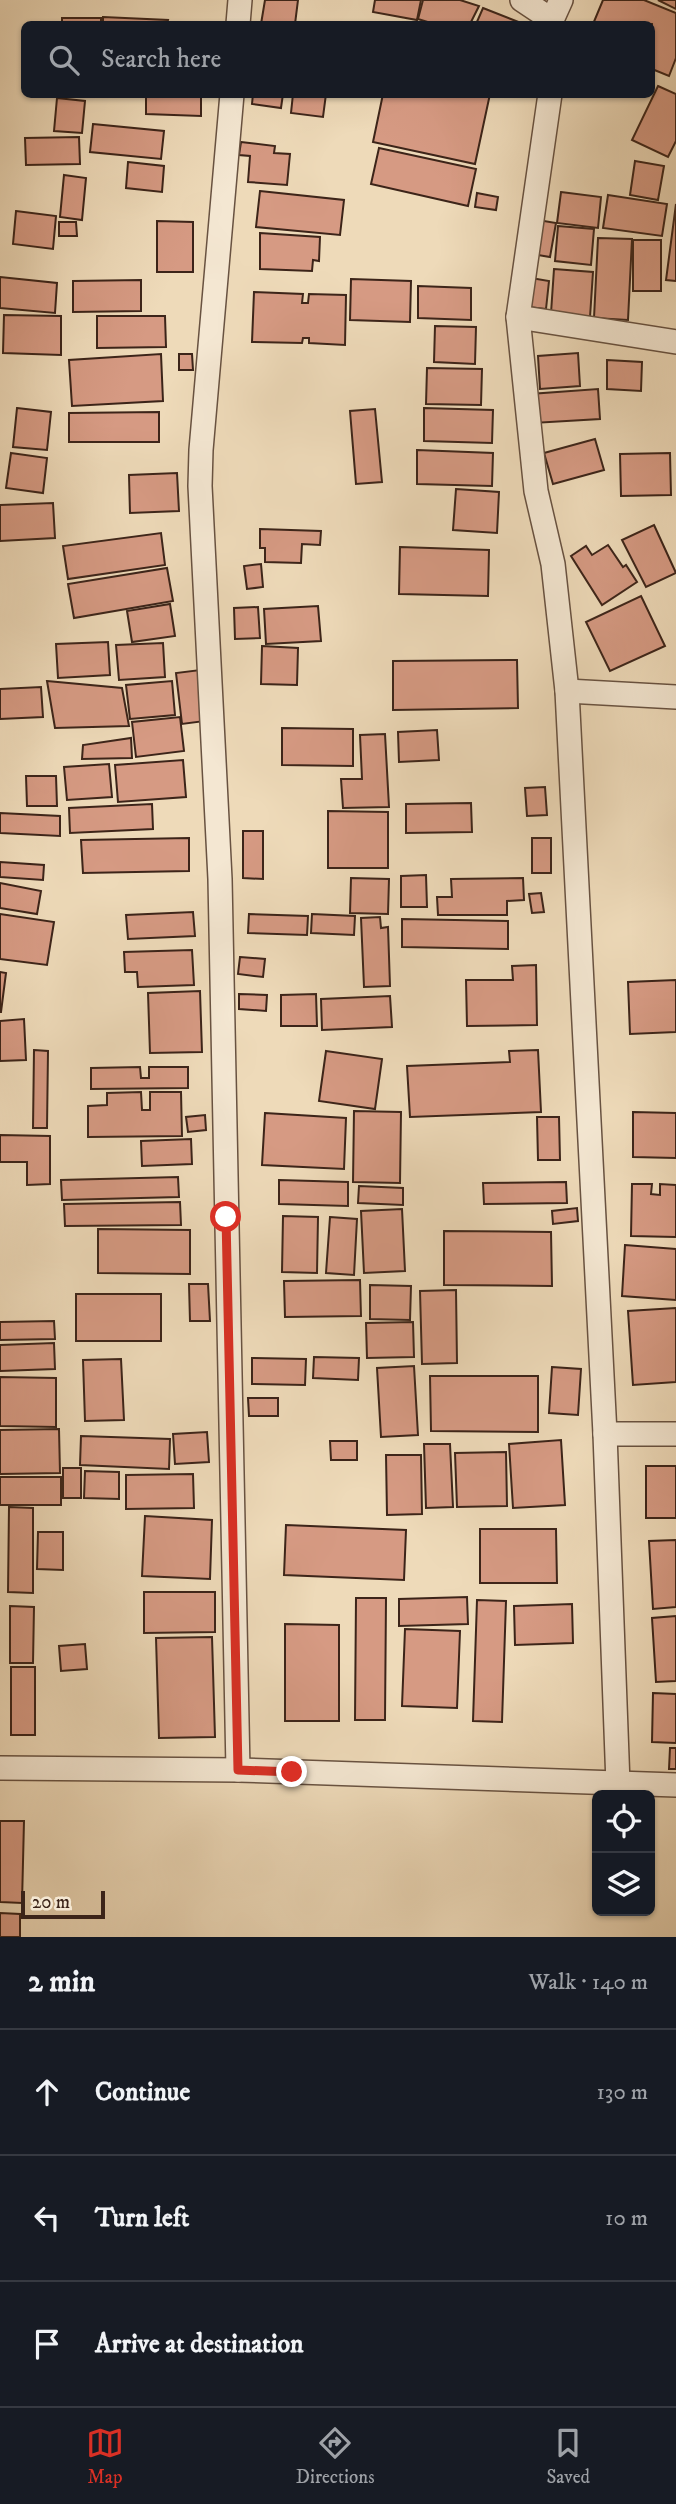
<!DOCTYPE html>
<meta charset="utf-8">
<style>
:root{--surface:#171b24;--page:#242831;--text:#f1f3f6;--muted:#9ea1a6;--line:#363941;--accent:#d93025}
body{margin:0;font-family:"IM FELL DW Pica",serif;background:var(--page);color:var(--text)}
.controls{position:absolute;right:21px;bottom:21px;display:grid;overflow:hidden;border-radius:10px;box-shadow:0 2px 5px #0004}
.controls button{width:63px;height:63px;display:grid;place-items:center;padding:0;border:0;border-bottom:2px solid var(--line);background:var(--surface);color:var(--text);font:35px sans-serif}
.scale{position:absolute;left:21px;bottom:18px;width:84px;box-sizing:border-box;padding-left:7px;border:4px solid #3c2419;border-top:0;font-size:19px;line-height:24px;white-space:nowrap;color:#3c2419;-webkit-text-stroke:5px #f4e7d2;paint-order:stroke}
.stop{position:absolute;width:21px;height:21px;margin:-16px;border:5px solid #d93025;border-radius:50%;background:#fff}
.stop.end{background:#d93025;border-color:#fff;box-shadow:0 2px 7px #0008}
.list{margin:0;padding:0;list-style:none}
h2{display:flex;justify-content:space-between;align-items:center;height:91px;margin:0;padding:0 28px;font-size:30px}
h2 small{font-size:23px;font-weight:400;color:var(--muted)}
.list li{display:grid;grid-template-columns:46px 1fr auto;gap:21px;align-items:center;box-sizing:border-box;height:126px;padding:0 28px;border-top:2px solid var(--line)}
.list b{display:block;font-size:26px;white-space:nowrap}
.list em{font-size:23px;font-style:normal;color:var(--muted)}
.icon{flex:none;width:38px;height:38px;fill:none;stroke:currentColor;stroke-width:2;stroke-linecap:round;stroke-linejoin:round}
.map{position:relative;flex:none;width:676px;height:1937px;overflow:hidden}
.search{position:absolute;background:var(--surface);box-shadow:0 2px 5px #0004;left:21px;right:21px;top:21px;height:77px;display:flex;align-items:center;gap:18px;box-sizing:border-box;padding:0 24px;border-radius:10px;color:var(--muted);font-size:26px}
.sheet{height:469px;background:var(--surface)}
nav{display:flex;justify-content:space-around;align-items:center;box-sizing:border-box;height:98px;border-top:2px solid var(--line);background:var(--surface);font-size:19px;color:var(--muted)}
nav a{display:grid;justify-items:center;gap:4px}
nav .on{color:var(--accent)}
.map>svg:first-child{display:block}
.building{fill:#d69a83;stroke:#3c2419;stroke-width:2}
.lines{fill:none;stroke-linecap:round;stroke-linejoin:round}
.street-casing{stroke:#685241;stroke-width:26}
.street{stroke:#f4e7d2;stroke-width:23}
.route{stroke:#d93025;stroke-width:9}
</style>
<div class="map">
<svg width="676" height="1937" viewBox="0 0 676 1937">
<rect width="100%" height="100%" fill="#eedab9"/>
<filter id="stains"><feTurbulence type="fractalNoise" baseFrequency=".00286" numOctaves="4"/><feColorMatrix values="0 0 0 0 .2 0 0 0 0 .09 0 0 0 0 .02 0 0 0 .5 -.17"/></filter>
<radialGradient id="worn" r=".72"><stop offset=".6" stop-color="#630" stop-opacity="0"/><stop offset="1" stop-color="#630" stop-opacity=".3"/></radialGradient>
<g class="building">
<path d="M265,0H298L295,24H261Z"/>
<path d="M375,0H421L417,20L373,12Z"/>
<path d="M423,0H460L479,6L470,24H434L418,19Z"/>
<path d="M603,0H644L676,13V58L669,76L652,69V24H593Z"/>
<path d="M658,0H676V9Z"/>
<path d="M483,8L521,23V24H476Z"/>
<path d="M103,17L168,20L167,24H103Z"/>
<rect x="62" y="18" width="39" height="6"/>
<path d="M658,86L676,94V141L668,157L632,140Z"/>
<path d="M146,94H201V116L146,114Z"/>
<path d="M253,94H283L281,108L252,104Z"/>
<path d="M293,94H326L323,117L291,113Z"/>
<path d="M383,94H490L475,164L373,142Z"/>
<path d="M57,98L85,101L82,133L54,131Z"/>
<path d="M93,124L164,131L161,159L90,152Z"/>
<path d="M79,137L80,164L26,165L25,138Z"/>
<path d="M241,142L275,146L274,153L290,154L287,185L248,182L250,156L239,155Z"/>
<path d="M379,148L476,169L468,206L371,184Z"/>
<path d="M635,161L664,166L658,200L630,195Z"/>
<path d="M128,162L164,166L162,192L126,188Z"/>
<path d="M64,175L86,178L82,220L60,217Z"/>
<path d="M260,191L344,200L340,235L256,227Z"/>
<path d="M561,192L601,197L598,228L557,223Z"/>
<path d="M477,193L498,197L496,210L475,207Z"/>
<path d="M608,195L667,204L662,236L603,228Z"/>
<path d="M676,204V281L666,280Z"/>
<path d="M16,211L56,216L53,249L13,244Z"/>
<path d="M538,220L556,223L550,257L532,254Z"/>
<path d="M157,221L193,222V272H157Z"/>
<path d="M59,222H76L77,236H59Z"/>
<path d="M558,226L594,229L591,265L555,261Z"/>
<path d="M260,233L320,237L319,261L313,260L312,271L260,269Z"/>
<path d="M598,238L632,239L628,320L594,318Z"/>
<rect x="633" y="240" width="28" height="51"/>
<path d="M554,269L593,272L590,317L551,313Z"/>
<path d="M0,277L57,283L55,313L0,308Z"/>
<path d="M531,278L549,281L546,309L527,307Z"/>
<path d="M351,279L411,281L410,322L350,320Z"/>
<path d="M141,280V311L73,312V281Z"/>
<path d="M418,286L471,288V320L418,318Z"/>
<path d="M254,292L303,294L302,303H308L309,294L346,295L345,345L309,343V338H303L302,343L252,342Z"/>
<path d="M4,315L61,316V355L3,353Z"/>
<path d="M97,316H165L166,347L97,348Z"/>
<path d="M435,326L476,327L475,364L434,362Z"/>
<path d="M578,353L580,386L540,389L538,356Z"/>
<path d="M161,354L163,401L72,406L69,360Z"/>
<path d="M179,354H192L193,370H179Z"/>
<path d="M607,360L642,362L641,391L607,389Z"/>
<path d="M427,368L482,369L481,405L426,404Z"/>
<path d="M598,389L600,419L533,423L530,394Z"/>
<path d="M17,408L51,412L47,450L13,447Z"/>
<path d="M424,408L493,410L492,443L424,441Z"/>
<path d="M375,409L382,482L356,484L350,411Z"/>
<path d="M159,412V442H69V413Z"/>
<path d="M595,439L604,470L553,484L544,453Z"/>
<path d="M417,450L493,453L492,486L417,484Z"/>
<path d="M11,453L47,458L43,493L6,488Z"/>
<path d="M670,453L671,495L621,496L620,454Z"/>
<path d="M177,473L179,511L130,513L129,475Z"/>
<path d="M456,489L499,492L497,533L453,530Z"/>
<path d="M53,503L55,538L0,541V505Z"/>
<path d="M654,525L676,573L646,587L622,540Z"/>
<path d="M260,529L321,531L320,545L302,544L301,563L265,562V548H260Z"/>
<path d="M161,533L165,565L68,579L63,546Z"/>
<path d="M608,545L623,567L626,565L637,582L602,605L571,556L586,546L592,555Z"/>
<path d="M400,547L489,550L488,596L399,594Z"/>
<path d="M261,564L263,587L247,589L244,566Z"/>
<path d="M167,568L173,601L74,618L68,584Z"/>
<path d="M641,596L665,646L610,671L586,622Z"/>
<path d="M170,604L175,636L132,642L127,611Z"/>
<path d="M318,606L321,641L266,644L264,609Z"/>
<path d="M258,607L260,638L235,639L234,608Z"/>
<path d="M108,642L110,675L58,678L56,644Z"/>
<path d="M163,643L165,677L119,680L116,645Z"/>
<path d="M262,646L298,648L297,685L261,684Z"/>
<path d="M517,660L518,708L393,710V661Z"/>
<path d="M200,670L205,721L182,724L176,673Z"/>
<path d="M47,681L122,688L129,726L55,728Z"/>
<path d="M172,681L175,715L130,719L126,685Z"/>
<path d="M41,687L43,717L0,719V689Z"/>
<path d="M180,717L184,751L136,757L132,722Z"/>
<path d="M282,728L353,729V766L282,765Z"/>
<path d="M437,730L439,760L399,762L398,732Z"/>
<path d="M385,734L389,807L343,808L341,779H362L360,735Z"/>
<path d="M131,738L132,758L82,759L83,745Z"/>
<path d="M183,760L186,797L118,802L115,765Z"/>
<path d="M109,764L112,797L67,800L64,767Z"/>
<path d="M26,776H56L57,806H27Z"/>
<path d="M545,787L547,815L527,816L525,788Z"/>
<path d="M471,803L472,832L406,833V804Z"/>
<path d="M152,804L153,829L70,833L69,808Z"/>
<path d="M328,811L388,812V868H328Z"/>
<path d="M0,813L60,816V836L0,833Z"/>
<path d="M243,831H263V879L243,878Z"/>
<path d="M189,838V871L83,873L81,840Z"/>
<rect x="532" y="838" width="19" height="35"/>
<path d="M0,862L44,865L43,880L0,877Z"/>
<path d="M426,875L427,907H401V876Z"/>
<path d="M351,878L389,879L388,914L350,913Z"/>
<path d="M523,878L524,900L507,901V915H438L437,897H452L451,879Z"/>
<path d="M0,883L41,891L37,914L0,908Z"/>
<path d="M541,893L544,912L532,913L529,894Z"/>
<path d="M193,912L195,936L128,939L126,915Z"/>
<path d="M0,914L54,922L47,965L0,959Z"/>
<path d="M249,914L308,916L307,935L248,933Z"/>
<path d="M312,914L355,916L354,935L311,933Z"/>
<path d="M380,917L381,928L388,927L390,986L364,987L361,918Z"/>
<path d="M402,919L508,921V949L402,947Z"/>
<path d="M192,950L194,985L138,987L137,972H125L124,952Z"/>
<path d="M240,957L265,959L263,977L238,974Z"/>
<path d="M536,965L537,1025L467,1026L466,980H513L512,966Z"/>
<path d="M0,972L6,973L1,1012H0Z"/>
<path d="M676,980V1032L630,1034L628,982Z"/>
<path d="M200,991L202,1052L150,1053L148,993Z"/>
<path d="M239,994L267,995L266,1011L239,1009Z"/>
<path d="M316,994L317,1026H281V995Z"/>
<path d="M390,996L392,1027L322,1030L321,999Z"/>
<path d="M24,1019L26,1060L0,1061V1021Z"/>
<path d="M34,1050L48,1051L47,1128H33Z"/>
<path d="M538,1050L541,1112L410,1117L407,1066L510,1062L509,1051Z"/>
<path d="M326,1051L382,1059L375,1109L319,1101Z"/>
<path d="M140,1067L141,1078H149V1067H188V1088L91,1089V1068Z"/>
<path d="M141,1092L142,1110H150V1092H181L182,1136L88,1137V1106L107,1105V1093Z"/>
<path d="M354,1111L401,1112L400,1183L353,1182Z"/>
<path d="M633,1112L676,1113V1158L633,1157Z"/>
<path d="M265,1113L346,1118L344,1169L262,1165Z"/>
<path d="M205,1115L206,1130L188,1132L186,1117Z"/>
<path d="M537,1117H559L560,1160H538Z"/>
<path d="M0,1135L50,1136V1184L27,1185V1162H0Z"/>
<path d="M191,1139L192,1164L142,1166L141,1141Z"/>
<path d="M178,1177L179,1197L62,1200L61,1180Z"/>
<path d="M279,1180L348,1182V1206L279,1204Z"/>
<path d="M566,1182L567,1203L484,1204L483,1183Z"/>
<path d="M632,1184H652L651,1194L660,1195V1184L676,1185V1237L631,1236Z"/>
<path d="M359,1186L403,1188V1205L358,1203Z"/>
<path d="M180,1202L181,1225L65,1226L64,1204Z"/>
<path d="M577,1208L578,1221L553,1224L552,1211Z"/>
<path d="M402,1209L405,1271L364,1273L361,1211Z"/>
<path d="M283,1216L318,1217L317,1273L282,1272Z"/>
<path d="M330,1217L357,1219L354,1275L326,1273Z"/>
<path d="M98,1229L190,1230V1274L98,1273Z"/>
<path d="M444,1231L551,1232L552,1286L444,1285Z"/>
<path d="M625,1245L676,1249V1300L622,1296Z"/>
<path d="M360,1280L361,1316L285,1317L284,1281Z"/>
<path d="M189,1284H208L210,1321H190Z"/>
<path d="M370,1285L411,1286L410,1320L370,1319Z"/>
<path d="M456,1290L457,1363L422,1364L420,1291Z"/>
<rect x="76" y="1294" width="85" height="47"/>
<path d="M676,1308V1382L633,1385L628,1311Z"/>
<path d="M54,1321L55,1339L0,1340V1322Z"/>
<path d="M413,1322L414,1357L367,1358L366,1323Z"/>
<path d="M54,1343L55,1369L0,1371V1345Z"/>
<path d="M314,1357L359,1358L358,1380L313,1378Z"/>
<path d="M252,1358L306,1359L305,1385L252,1384Z"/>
<path d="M121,1359L124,1420L85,1421L83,1360Z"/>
<path d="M414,1366L418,1435L381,1437L377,1368Z"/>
<path d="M552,1367L581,1369L578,1415L549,1413Z"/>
<path d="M430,1376H538V1432L431,1431Z"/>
<path d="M0,1377L56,1378V1427L0,1426Z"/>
<path d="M248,1398H278V1416H249Z"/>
<path d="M59,1429L60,1473L0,1474V1430Z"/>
<path d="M207,1432L209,1462L175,1464L173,1434Z"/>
<path d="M81,1436L170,1439L169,1469L80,1465Z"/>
<path d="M561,1440L565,1505L513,1508L509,1444Z"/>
<path d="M330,1441H357V1460H331Z"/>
<path d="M424,1444H450L453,1507L426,1508Z"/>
<path d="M506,1452L507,1506L457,1507L455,1453Z"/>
<path d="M386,1455H421L422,1514L387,1515Z"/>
<rect x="646" y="1466" width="30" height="52"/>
<rect x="63" y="1468" width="18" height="30"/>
<path d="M85,1471L119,1472V1499L84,1498Z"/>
<path d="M193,1474L194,1508L126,1509V1475Z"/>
<rect x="0" y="1477" width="61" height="28"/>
<path d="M9,1507L33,1508V1593L8,1592Z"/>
<path d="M145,1516L212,1520L210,1579L142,1576Z"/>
<path d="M286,1525L406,1530L404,1580L284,1575Z"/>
<path d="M480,1529H556L557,1583H480Z"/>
<path d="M38,1532H63V1570L37,1569Z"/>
<path d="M676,1540V1607L653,1609L649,1541Z"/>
<path d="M144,1592H215V1632L144,1633Z"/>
<path d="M467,1597L468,1624L399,1626V1599Z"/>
<path d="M356,1598H386L385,1720H355Z"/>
<path d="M477,1600L506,1601L502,1722L473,1721Z"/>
<path d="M572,1604L573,1643L515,1645L514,1606Z"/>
<path d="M10,1606L34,1607L33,1663H10Z"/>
<path d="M676,1616V1681L656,1682L652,1618Z"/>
<path d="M285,1624L339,1625V1721H285Z"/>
<path d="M405,1629L460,1631L457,1708L402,1706Z"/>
<path d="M212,1637L215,1737L159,1738L156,1638Z"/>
<path d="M85,1644L87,1669L61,1671L59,1646Z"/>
<rect x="11" y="1667" width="24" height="68"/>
<path d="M653,1693L676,1694V1743L652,1742Z"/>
<path d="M670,1748H676V1769H669Z"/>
<path d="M0,1821H24L22,1903L0,1902Z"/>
<path d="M0,1913L20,1914V1937H0Z"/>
</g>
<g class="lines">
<g class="street-casing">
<g id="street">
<path d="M522,0L552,20V24"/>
<path d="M552,20L561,0"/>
<path d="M238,24L240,0"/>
<path d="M232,94L201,450L200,486L220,879L238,1770"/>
<path d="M550,94L518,317L536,491L553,564L567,691L605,1434L618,1784"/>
<path d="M518,317L676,342"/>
<path d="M567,691L676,697"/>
<path d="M605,1434H676"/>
<path d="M0,1768L238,1770L676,1785"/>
</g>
</g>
<use href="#street" class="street"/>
</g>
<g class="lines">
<path class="route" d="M226,1217L238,1770L292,1772"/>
</g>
<rect width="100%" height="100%" filter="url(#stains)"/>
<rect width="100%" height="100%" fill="url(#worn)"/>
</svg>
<div class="controls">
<button><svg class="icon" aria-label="locate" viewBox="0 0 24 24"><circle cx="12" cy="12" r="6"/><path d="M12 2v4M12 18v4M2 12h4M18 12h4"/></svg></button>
<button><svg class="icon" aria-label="layers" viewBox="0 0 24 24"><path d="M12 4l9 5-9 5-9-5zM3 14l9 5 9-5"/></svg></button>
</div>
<div class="scale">20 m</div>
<div class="stop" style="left:226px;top:1217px"></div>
<div class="stop end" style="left:292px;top:1772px"></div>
<div class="search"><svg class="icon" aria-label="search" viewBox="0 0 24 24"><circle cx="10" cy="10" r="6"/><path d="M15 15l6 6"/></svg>Search here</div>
</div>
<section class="sheet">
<h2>2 min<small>Walk · 140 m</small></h2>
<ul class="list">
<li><svg class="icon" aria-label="ahead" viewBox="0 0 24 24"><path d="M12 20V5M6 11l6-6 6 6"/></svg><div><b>Continue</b></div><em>130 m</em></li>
<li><svg class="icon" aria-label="left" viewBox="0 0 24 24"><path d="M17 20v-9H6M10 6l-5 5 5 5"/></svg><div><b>Turn left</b></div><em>10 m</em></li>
<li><svg class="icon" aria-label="arrive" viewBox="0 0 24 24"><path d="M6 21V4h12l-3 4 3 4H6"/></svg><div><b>Arrive at destination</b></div></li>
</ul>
</section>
<nav>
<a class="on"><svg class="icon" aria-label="map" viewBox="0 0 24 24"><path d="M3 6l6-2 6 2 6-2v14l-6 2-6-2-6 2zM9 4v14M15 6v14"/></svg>Map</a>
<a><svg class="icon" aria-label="directions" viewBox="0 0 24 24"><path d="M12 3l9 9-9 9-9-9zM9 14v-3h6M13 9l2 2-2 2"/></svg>Directions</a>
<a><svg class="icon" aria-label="saved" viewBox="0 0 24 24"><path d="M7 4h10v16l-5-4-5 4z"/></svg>Saved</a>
</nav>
